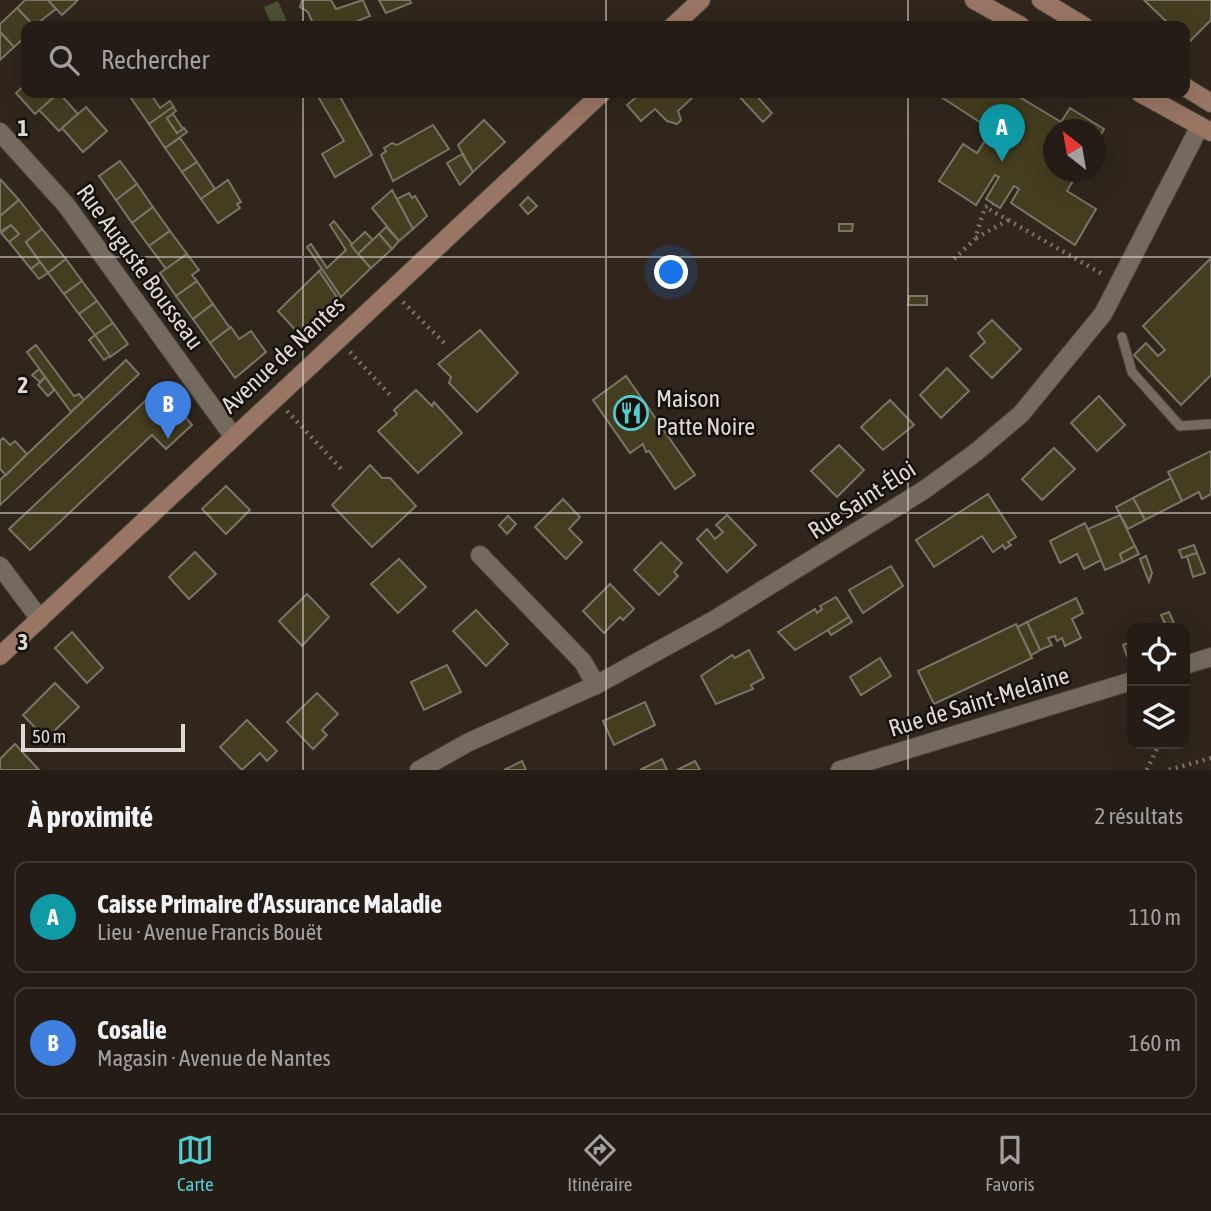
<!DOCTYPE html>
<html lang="fr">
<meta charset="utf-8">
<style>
:root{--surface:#241c15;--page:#2c251e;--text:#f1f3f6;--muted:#a3a1a0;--line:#413a34;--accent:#52cdd0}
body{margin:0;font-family:"Asap Condensed",sans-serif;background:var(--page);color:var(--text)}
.controls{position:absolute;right:21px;bottom:21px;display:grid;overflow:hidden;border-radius:14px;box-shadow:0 7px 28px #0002}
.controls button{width:63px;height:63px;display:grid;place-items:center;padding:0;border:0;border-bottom:2px solid var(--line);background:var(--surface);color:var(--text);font:35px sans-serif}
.compass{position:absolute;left:1043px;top:119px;width:63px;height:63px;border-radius:50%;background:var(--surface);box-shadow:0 7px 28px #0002;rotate:329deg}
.scale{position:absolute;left:21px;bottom:18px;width:164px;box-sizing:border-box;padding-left:7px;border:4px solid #e0d9d3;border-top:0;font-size:19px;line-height:24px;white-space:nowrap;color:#e0d9d3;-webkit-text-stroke:5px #14100c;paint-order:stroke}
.you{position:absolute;left:672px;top:273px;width:24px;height:24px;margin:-18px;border:5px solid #fff;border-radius:50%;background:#1a73e8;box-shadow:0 0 0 10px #1a73e833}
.badge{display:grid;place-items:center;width:46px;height:46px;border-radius:50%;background:var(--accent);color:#fff;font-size:23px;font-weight:700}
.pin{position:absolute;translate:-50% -58px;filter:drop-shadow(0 2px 4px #0008)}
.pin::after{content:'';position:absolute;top:37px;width:24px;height:21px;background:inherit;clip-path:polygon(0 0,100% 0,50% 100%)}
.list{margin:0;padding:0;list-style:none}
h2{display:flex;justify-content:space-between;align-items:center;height:91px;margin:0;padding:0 28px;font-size:30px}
h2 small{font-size:23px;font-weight:400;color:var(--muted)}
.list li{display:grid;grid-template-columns:46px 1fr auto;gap:21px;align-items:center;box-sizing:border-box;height:112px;margin:0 14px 14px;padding:0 14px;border:2px solid var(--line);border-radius:14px}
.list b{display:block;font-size:26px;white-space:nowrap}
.list p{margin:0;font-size:23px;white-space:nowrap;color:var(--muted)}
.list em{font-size:23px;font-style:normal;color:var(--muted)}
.icon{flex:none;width:38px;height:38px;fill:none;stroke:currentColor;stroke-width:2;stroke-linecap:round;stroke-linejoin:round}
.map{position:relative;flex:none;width:1211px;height:770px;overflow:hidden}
.search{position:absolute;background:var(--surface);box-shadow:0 7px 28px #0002;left:21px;right:21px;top:21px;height:77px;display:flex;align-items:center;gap:18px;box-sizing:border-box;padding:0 24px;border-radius:14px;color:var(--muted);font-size:26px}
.sheet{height:343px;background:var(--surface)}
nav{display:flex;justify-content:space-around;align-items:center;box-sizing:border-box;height:98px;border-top:2px solid var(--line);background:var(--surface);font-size:19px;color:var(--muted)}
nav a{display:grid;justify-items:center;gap:4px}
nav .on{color:var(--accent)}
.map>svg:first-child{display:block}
.water{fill:#495033}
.building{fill:#453d20;stroke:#797567;stroke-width:2}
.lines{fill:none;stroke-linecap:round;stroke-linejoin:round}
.service-casing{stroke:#4c443b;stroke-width:11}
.minor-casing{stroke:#4c443b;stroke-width:20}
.secondary-casing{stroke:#4c443b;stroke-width:20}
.path{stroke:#7c736b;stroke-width:4.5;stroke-dasharray:2 5;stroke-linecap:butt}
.service{stroke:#756a5e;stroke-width:9}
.minor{stroke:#756a5e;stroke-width:18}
.secondary{stroke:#997663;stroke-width:18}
.grid{fill:none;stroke:#e0d9d3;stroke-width:2;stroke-opacity:0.55}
.labels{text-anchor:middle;stroke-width:5;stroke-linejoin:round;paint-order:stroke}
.street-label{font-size:24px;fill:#e0d9d3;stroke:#14100c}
.poi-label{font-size:24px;fill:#e0d9d3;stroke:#14100c;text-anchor:start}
.grid-label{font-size:23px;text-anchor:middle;font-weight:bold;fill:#e0d9d3;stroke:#14100c;stroke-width:5;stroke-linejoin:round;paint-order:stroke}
</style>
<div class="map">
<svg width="1211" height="770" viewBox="0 0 1211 770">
<rect width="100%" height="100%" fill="#30261c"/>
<path class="water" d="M278,1L289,26H272L264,7Z"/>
<g class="building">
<path d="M25,0H48L56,9L34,26L17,8Z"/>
<path d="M48,0H78L62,15Z"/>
<path d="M302,0H331L336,9L363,0L370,16L345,26H328L327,23L314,26L308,12L300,7Z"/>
<path d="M379,0H410L411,3L386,13Z"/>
<path d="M1144,0H1211V20L1188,43L1185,40V26H1171Z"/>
<path d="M17,8L34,26H26V36L14,47L0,32V24Z"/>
<path d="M0,32L14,47L0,60Z"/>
<path d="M26,84V93H50L54,97L35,114L16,93Z"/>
<path d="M59,93L78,114L59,131L39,110Z"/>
<path d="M139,93H150L160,108L170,101L174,107L149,124L131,98Z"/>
<path d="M316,93H338L372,155L335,177L322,154L344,141Z"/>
<path d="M641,93H689L693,97L678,111L681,120L677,124L667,121L655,109L641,121L627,105Z"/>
<path d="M736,93H754L772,113L763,122Z"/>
<path d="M935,93H1013L1061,122L1070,108L1104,129L1096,143V130H1054V172H1078L1067,191L1096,209L1075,245L1011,203L1019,189L1014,186L1000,208L986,199L999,177L995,175L976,205L939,181L963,144L977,153L992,130Z"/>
<path d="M86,107L107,131L83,152L62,128Z"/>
<path d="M173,107L176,111L167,118L177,133L184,128L187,132L165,148L149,124Z"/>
<path d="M173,114L183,129L177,133L167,118Z"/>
<path d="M484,120L505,142L473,172L458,145Z"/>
<path d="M433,125L449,149L393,181L381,155L386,151L384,148L392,143L397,145Z"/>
<path d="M180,138L197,162L182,172L165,148Z"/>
<path d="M462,154L473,172L460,185L447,163Z"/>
<path d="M120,161L137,184L116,200L99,176Z"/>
<path d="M197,162L215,189L201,199L182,172Z"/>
<path d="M1,180L19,200L0,216V182Z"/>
<path d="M228,180L241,202L237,204L240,208L218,223L201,199Z"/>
<path d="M137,184L153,207L132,223L116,200Z"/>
<path d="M392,190L413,229L399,241L372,208Z"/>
<path d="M409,193L412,198L415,196L427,216L413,229L397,199Z"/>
<path d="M528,197L537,206L528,214L520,205Z"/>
<path d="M19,200L42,229L26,242L40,262L31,269L9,242L19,234L11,225L0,232V216Z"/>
<path d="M153,207L170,231L149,246L132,223Z"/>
<path d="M334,221L371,268L341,297L307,247L311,244L327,268L346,250L330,225Z"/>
<path d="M839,224H853L852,231H839Z"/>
<path d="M11,225L19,234L9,242L1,233Z"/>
<path d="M386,227L399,241L392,249L379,234Z"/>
<path d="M42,229L66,259L48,273L26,242Z"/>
<path d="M170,231L187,254L166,269L149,246Z"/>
<path d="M365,232L373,240L358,254L351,245Z"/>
<path d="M379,234L392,249L371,268L358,254Z"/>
<path d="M187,254L199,270L192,275L197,281L176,296L160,273Z"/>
<path d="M1211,258V375L1181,405L1134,355L1146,343L1158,356L1165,350L1143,326Z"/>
<path d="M66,259L82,281L64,294L48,273Z"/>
<path d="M40,262L48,273L39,279L31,269Z"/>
<path d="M322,269L341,297L338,299L319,271Z"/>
<path d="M319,271L338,299L300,335L278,311Z"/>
<path d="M82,281L97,301L79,314L64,294Z"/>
<path d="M197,281L213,304L193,319L176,296Z"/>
<path d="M909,296H927V305H908Z"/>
<path d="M97,301L113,323L95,335L79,314Z"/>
<path d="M213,304L230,328L210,343L193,319Z"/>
<path d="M992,320L1021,349L992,378L970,356L985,342L978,333Z"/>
<path d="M113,323L128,344L110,357L95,335Z"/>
<path d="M231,327L239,339L251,331L266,352L235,378L210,343Z"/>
<path d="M480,330L518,373L477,412L449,383L451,377L438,364Z"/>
<path d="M95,335L110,356L104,360L89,340Z"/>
<path d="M36,345L74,396L79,394L84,400L71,412L27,352Z"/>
<path d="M126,360L139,374L0,505V480Z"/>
<path d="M947,368L969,391L941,418L920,395Z"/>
<path d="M39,369L45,377L40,382L32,375Z"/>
<path d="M626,376L695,475L675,489L649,451L646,452L643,444L630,453L593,400Z"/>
<path d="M45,377L54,390L48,396L38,385Z"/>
<path d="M160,387L192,425L166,449L152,435L30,550L9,529Z"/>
<path d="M416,390L432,406L434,402L462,433L418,473L378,431L397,414L394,410Z"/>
<path d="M1099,396L1125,425L1097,451L1071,423Z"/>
<path d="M890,400L914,425L883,450L861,427Z"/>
<path d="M3,438L10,445L15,441L27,454L6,475L0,469V441Z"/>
<path d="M839,445L864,470L837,497L811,471Z"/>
<path d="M1054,448L1075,469L1042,500L1022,479Z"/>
<path d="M1211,451V494L1202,499L1199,492L1182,501L1168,472Z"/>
<path d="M370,465L382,478H390L416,506L372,547L332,505Z"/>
<path d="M1171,478L1182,501L1145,520L1133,498Z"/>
<path d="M226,486L250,510L226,534L202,509Z"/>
<path d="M988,494L1016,537L1008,542L1011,545L1005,549L1003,545L993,552L982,536L934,567L916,540Z"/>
<path d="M1133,498L1145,520L1128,529L1116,507Z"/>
<path d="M563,499L580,517L569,529L582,542L566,559L535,527Z"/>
<path d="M727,515L756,545L727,572L697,539L707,529L715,539L723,532L716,525Z"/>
<path d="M1120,515L1135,546L1120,554L1123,562L1105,570L1088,529Z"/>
<path d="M508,516L516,524L507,534L499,525Z"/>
<path d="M1085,523L1101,560L1084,569L1077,554L1060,563L1050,541Z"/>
<path d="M661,542L682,563L674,572L678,576L659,595L634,570Z"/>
<path d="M1194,545L1197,553L1182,558L1179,550Z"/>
<path d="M1135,546L1139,554L1123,562L1120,554Z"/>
<path d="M195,552L216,574L189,599L169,577Z"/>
<path d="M1197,553L1205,573L1193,577L1187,556Z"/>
<path d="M1146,556L1152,573L1149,582L1140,559Z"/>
<path d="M399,559L426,587L398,613L371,584Z"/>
<path d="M891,566L903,586L863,613L849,590Z"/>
<path d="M610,584L634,609L623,620L620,617L604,633L583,611Z"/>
<path d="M307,594L329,617L302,646L279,621Z"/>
<path d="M836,597L849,617L828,630L795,650L778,632L815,609L817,613L822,609L820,606Z"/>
<path d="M1076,598L1083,613L1072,619L1081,638L1065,646L1062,638L1057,641L1055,636L1048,638L1052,645L1040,650L1027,622Z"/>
<path d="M476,610L508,644L486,666L453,631Z"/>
<path d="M1169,612L1176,628H1167L1161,615Z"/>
<path d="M849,617L852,622L831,635L828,630Z"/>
<path d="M1027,622L1040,650L1031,655L1017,627Z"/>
<path d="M1016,624L1032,658L934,704L918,671Z"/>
<path d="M72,632L103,668L87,683L55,648Z"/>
<path d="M1132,641V660L1129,661L1123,645Z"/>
<path d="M749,650L764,678L751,685L753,689L716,704L701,676L732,655L735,658Z"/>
<path d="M880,658L891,676L861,695L850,677Z"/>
<path d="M447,665L461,692L424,710L411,682Z"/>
<path d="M55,683L79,707L46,739L23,715Z"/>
<path d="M317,693L338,714L322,730L327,735L313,749L287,722Z"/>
<path d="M645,702L655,725L614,745L603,721Z"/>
<path d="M247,720L277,751L267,761L260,753L242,770L220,747Z"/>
<path d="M15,744L39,770H0V759Z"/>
<path d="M662,759L667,770H640Z"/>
<path d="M522,761L526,770H504Z"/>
<path d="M695,761L700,770H677Z"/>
</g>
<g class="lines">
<g class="service-casing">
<path id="service" d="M1122,337L1132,372L1180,426L1211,424"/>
</g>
<g class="minor-casing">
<g id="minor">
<path d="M0,132L66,205L233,436"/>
<path d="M480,555L583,662L596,685"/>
<path d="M0,566L40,619"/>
<path d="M1185,665L1211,657"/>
<path d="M419,770L469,742L596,685L714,620L924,490L975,453L1021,414L1103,314L1200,126"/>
<path d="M840,770L1132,681"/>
</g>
</g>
<g class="secondary-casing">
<g id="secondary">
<path d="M974,0L1021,26"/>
<path d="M1041,0L1084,26"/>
<path d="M673,26L701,0"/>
<path d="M1185,87L1211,103"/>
<path d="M1140,93L1211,132"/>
<path d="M0,656L602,93"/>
</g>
</g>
<g class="path">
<path d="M1008,220L1104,275"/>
<path d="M976,238L1008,220L985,207"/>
<path d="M954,259L975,239L985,207L993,203"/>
<path d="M403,302L444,343"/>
<path d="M350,352L392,397"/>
<path d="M287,411L343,471"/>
<path d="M1147,770L1159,744"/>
<path d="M1169,770L1211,758"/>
</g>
<use href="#service" class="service"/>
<use href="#minor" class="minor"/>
<use href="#secondary" class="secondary"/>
</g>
<path class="grid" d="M303,0V26M606,0V26M908,0V26M303,93V770M606,93V770M908,93V770M0,257H1211M0,513H1211"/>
<defs>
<g id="restaurant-ring" transform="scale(1.75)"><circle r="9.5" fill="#14100c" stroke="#52cdd0" stroke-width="1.5"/><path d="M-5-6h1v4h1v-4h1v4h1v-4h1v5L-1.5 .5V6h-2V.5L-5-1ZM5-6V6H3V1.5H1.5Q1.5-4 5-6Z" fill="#52cdd0"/></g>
</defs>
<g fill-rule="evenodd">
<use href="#restaurant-ring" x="631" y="413"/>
</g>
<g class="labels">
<g class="street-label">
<text transform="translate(140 267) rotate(54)" y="8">Rue Auguste Bousseau</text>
<text transform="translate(283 355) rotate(-43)" y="8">Avenue de Nantes</text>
<text transform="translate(862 500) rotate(-33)" y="8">Rue Saint-Éloi</text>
<text transform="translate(979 702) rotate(-17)" y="8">Rue de Saint-Melaine</text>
</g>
<g class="poi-label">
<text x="656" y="407">Maison<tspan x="656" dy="28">Patte Noire</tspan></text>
</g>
</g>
<g class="grid-label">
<text x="23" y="136">1</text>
<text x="23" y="393">2</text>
<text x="23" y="650">3</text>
</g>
</svg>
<div class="controls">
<button><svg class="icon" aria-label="locate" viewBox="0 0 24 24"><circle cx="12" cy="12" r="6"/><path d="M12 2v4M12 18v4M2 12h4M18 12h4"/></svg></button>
<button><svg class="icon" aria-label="layers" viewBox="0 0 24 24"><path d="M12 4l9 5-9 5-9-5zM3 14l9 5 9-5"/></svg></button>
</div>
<svg class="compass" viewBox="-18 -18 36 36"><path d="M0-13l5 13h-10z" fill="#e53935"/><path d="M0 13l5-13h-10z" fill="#a3a1a0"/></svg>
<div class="scale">50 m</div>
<div class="you"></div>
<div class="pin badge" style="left:1002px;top:162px;background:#0f9aa8">A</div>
<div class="pin badge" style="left:168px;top:439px;background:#3f7fe0">B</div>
<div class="search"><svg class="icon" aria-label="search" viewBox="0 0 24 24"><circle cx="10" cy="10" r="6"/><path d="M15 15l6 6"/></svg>Rechercher</div>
</div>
<section class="sheet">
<h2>À proximité<small>2 résultats</small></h2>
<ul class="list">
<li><span class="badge" style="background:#0f9aa8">A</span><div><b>Caisse Primaire d’Assurance Maladie</b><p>Lieu · Avenue Francis Bouët</p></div><em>110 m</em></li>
<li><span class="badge" style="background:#3f7fe0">B</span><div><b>Cosalie</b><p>Magasin · Avenue de Nantes</p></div><em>160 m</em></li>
</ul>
</section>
<nav>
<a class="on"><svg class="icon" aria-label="map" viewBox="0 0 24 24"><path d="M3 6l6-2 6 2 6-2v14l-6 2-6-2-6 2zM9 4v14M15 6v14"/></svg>Carte</a>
<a><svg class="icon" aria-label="directions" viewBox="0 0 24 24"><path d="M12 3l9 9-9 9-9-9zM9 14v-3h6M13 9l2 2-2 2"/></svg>Itinéraire</a>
<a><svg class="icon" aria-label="saved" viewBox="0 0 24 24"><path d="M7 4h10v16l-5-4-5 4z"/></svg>Favoris</a>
</nav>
